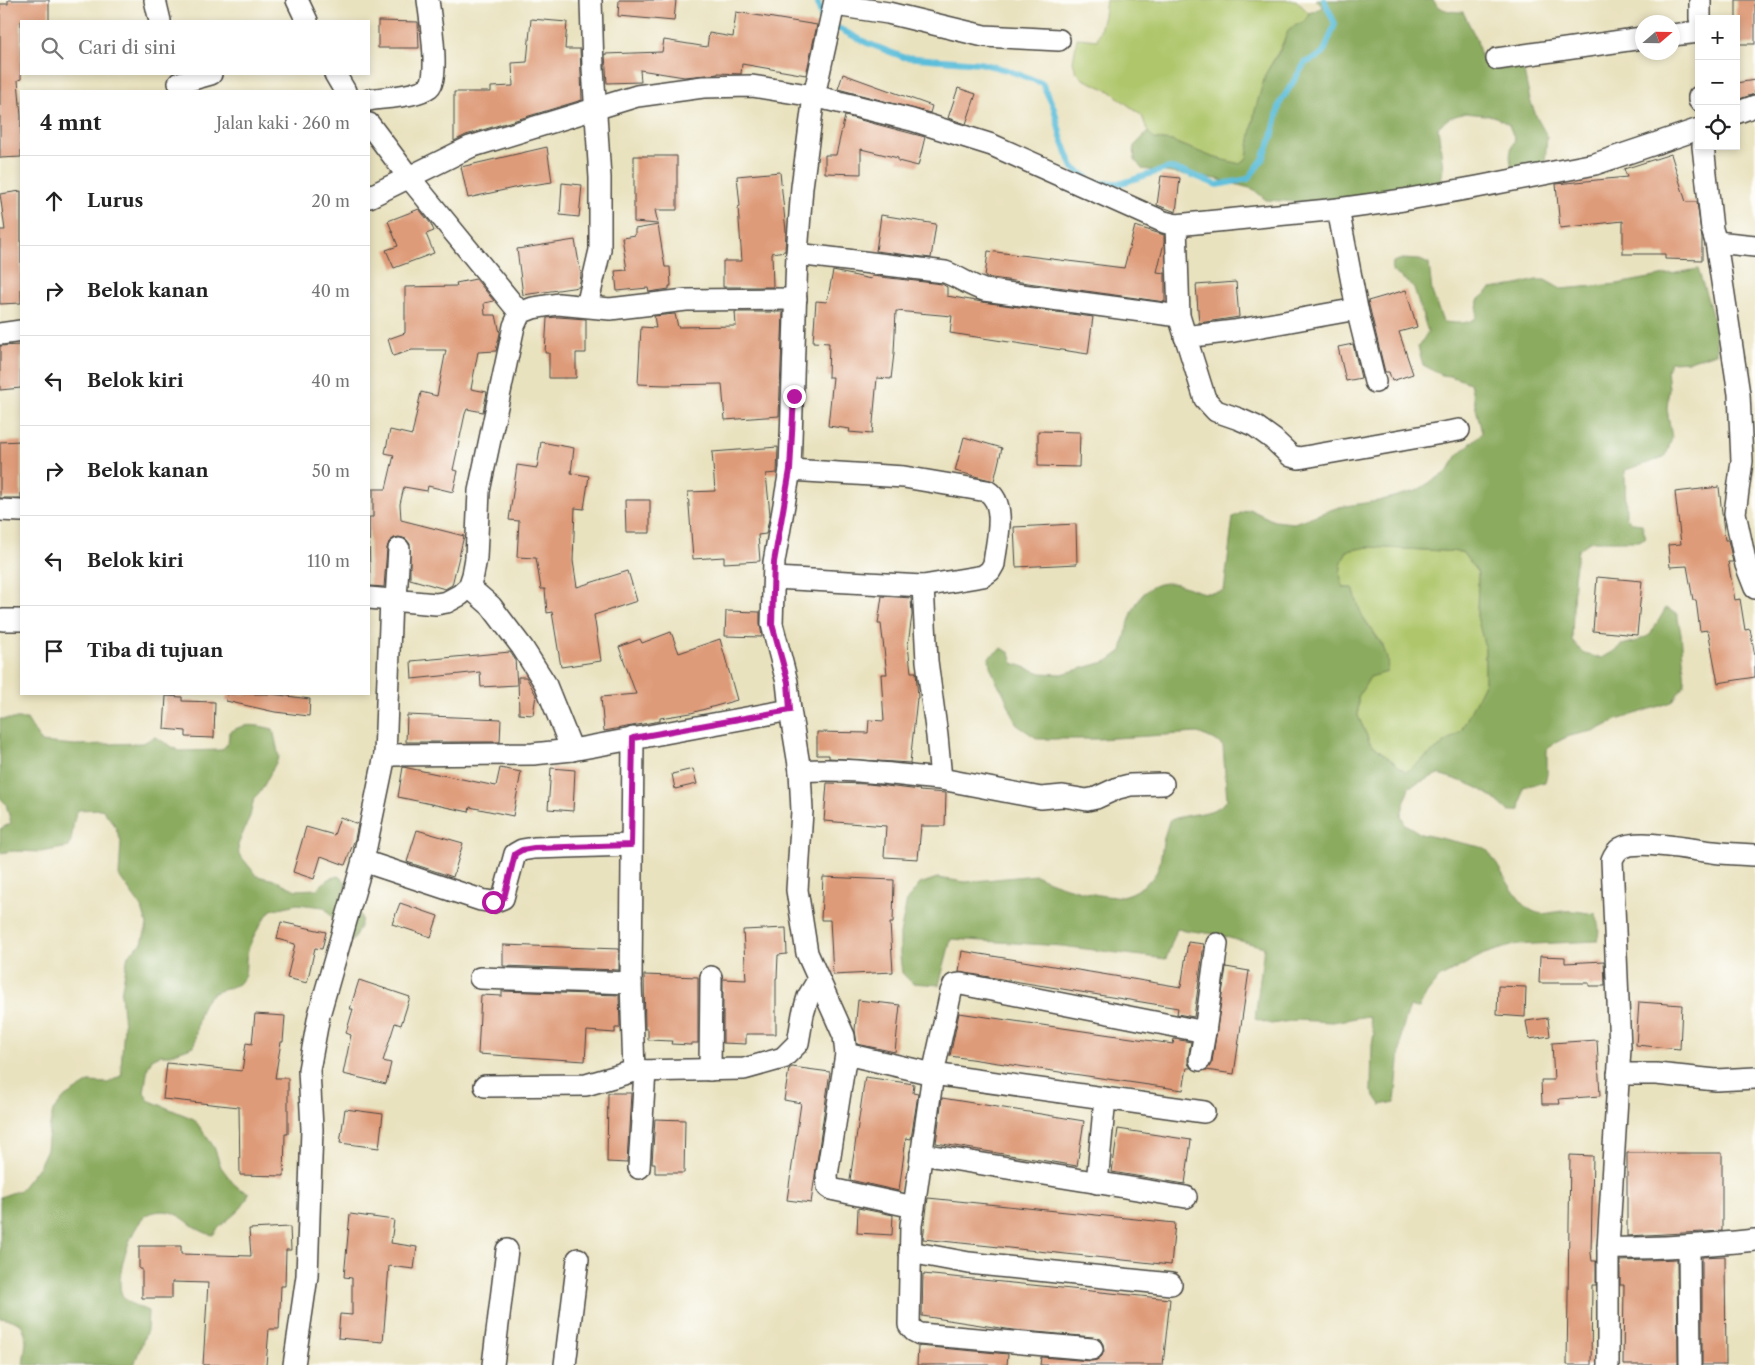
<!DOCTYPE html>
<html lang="id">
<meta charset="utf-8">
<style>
:root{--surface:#fff;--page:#f2f2f2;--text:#222;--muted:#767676;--line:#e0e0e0}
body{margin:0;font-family:"Libre Caslon Text",serif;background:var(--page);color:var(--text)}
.controls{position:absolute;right:15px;top:15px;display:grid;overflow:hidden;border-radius:0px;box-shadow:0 2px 8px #0003}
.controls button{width:45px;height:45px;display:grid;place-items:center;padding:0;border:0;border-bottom:1px solid var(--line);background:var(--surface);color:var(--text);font:25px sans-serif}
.compass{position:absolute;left:1635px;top:15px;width:45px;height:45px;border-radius:50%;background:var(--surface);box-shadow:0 2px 8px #0003;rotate:70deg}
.stop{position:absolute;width:15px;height:15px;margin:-11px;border:4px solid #b5179e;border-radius:50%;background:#fff}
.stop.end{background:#b5179e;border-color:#fff;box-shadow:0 1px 5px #0008}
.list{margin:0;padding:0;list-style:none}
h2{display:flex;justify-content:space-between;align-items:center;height:65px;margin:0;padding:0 20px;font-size:21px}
h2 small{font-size:16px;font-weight:400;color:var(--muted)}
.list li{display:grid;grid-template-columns:32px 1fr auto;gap:15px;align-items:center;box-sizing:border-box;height:90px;padding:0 20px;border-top:1px solid var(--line)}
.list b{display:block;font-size:19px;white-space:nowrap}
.list em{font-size:16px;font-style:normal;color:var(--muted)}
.icon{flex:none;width:28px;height:28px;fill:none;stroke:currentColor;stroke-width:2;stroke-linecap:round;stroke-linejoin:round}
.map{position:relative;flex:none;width:1755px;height:1365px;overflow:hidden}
.search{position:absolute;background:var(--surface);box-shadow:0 2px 8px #0003;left:20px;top:20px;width:350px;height:55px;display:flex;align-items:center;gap:12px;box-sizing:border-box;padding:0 18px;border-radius:0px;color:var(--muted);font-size:19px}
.panel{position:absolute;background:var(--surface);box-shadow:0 2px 8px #0003;left:20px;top:90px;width:350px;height:605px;border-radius:0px}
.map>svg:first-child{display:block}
.green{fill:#afc66b;stroke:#6d784b}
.forest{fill:#8bab5f;stroke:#5b6b45;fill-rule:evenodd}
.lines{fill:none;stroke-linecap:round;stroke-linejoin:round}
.stream{stroke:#5bbeda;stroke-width:6}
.building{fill:#de9b79}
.minor-casing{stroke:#484641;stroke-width:24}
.minor{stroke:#fff;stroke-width:21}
.route{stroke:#b5179e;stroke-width:6}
</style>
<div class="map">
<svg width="1755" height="1365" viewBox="0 0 1755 1365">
<rect width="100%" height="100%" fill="#fdfcf7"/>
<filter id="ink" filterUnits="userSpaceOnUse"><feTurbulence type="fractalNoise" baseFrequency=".02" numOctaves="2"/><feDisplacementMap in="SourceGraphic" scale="10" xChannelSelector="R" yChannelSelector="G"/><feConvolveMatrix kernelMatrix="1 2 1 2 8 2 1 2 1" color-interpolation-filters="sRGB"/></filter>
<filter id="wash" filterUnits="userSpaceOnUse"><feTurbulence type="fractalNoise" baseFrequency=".0096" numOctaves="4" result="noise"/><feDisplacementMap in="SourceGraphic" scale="20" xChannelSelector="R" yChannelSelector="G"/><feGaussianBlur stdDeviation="1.12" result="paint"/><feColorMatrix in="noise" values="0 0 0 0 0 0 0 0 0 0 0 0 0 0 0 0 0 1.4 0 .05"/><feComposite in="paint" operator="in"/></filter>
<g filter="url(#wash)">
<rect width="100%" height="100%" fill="#e9e2bf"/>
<g class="green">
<path d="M1106,0H1296L1309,13L1305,21L1289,29L1280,49L1266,73L1255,111L1247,158L1240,164L1212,157L1172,141L1153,139L1148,132L1142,116L1110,91L1083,79L1076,72L1073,62L1077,38L1097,40L1104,16Z"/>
<path d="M1368,547L1462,552L1478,573L1477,616L1485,648V682L1461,731L1406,772L1370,743L1358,716V697L1370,677L1387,672L1383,645L1361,614L1353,588H1344C1338,576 1340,563 1347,551Z"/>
</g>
<g class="forest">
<path d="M1316,0H1433C1440,11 1451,12 1463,12L1477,40L1481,58L1487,65L1496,69L1523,67L1530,100L1537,118L1547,136L1545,163L1513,171C1509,159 1509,151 1515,140L1509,125L1494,116L1465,113L1449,118L1438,127L1443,168L1441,182L1344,198L1298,202L1266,200L1253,189L1217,179L1142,169L1135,160L1134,146L1148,132L1154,139L1172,141L1212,157L1240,164L1247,158L1255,111L1266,73L1281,49L1289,29L1305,21L1309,13L1323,7Z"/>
<path d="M1402,259L1420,260L1429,264L1432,292L1443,322C1457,323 1465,325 1476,318L1478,300L1491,289L1517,285L1536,280H1545L1561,289L1617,284L1698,269C1706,295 1718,326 1716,353L1689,361L1671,362L1667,370L1669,389L1667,409L1672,438L1666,456L1649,463L1625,470L1626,517L1633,523L1642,524L1646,538L1638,541H1591L1578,550L1574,579L1572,640L1584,654L1601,658L1611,653L1622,645L1637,641L1650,635L1666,608L1677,614L1681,633L1685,684L1672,702L1617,720L1597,730L1569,736L1553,744L1547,750V774L1545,782L1523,787L1520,810L1509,812C1484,787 1471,784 1438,774L1409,787L1401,815L1405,824L1421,834L1485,848C1499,862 1517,909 1538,913C1547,915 1555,911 1565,911C1574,910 1586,913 1596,914C1599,924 1600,931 1597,941L1514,945L1484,954L1439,978L1427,993L1419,1008L1410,1007L1402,1030L1395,1102L1381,1105L1371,1090L1372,1045L1374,1034L1368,1016L1332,1022L1297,1020L1271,1024L1255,1019L1264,947L1214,934L1177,929L1166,959L1062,946L951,939L939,985L912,983L902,973L900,956V934L907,900L920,884L937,878L966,882L1036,875C1051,884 1105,900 1121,896C1133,894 1150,883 1156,873C1161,864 1161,853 1163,843C1164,836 1167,828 1169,821C1189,811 1211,818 1227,800L1223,746L1215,740L1198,733L1098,739H1038L1017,725L1003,692L997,683L990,666L989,657L1002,648L1010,653L1013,663L1041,673L1062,674L1108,661L1122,651C1128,623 1135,581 1171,583C1184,584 1196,593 1209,593C1214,593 1219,591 1224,591L1233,517L1249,509L1274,521L1294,523L1339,507L1378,501L1416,491L1447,472L1458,455L1482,433L1470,383L1450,376L1442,375L1423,365L1418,347L1428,332L1413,286L1392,271L1393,262ZM1368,547L1462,552L1478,573L1477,616L1485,648V682L1461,731L1406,772L1370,743L1358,716V697L1370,677L1387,672C1391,647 1372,635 1362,615C1358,607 1356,597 1353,588H1344C1338,576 1340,563 1347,551Z"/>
<path d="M0,719H27L41,742L75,745L143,743L155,737L179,751L222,750L228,743L229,733C244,722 255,725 273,729L279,757L261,791L254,798L250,816L238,845L239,854L257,876L275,880L296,890L317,889L328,879L338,876L346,882L343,897C362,915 368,915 353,940L347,942L333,936V918L324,907L297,904L271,910C261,923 251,938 247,954C245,961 247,970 244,977C239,989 220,988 211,995C197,1006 197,1030 194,1046L169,1055H160L152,1059L148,1067L144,1092L148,1100L194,1119L214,1147L221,1167L233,1183L240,1189L249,1193C244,1213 223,1219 213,1235C187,1230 181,1204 151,1213C132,1219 116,1274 121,1292C124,1303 139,1307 148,1311L147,1330L134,1365H23L26,1342L25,1333L21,1324L12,1320L0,1318V1197L20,1190L39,1166L47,1149L49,1130L53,1111L65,1097L89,1082L108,1083L122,1075L121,1067L124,1026L121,994L128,955L142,943L147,925L142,908L119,876L121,841L114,824L102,809L78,810C71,823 74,834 69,847L41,852L13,851L0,853V829L11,823L6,804L0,798Z"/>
</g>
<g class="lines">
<g class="stream">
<path d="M817,0L822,19L825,21"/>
<path d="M834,26L867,43L903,57L980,63L1007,70L1042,83L1054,108L1061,137L1073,168L1087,177"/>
<path d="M1095,182L1098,183H1122L1169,168L1188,173L1217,185L1248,179L1263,159L1272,137L1280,103L1305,63L1323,54L1335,24L1324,0"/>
</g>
</g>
<g id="blocks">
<g class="building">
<path d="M8,0H49V21H21V79L18,80L21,116V157L0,158V4H8Z"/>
<path d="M619,0H676L674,21L618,16Z"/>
<rect x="1736" y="0" width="19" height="44"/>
<path d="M736,12L817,25L806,75L742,64L741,74L718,73V74L684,77L640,70L641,82L607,83L605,54L662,52L664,40L707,47L709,33L733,37Z"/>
<path d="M531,19L567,22L565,49H580L582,100L466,135L454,141V92H491V87L513,86L512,63L527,62Z"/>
<path d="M378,21L418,22L419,48H378Z"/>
<path d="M843,74L932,106L930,113L838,89Z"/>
<path d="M1755,80V94L1736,100V83Z"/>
<path d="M958,88L976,94L966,124L948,118Z"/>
<path d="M845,116L925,137L918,166L898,161V158L861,149V174L825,173V155H836Z"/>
<path d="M547,147L552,182L518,187L468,198L461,167Z"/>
<path d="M1671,154L1686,202H1697L1702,239V260L1665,259V254H1623V221L1560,228L1556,184L1627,177L1624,169Z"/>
<path d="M634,156H677V210H655L658,224L634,222Z"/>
<path d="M780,172L786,231L785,251L772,253L773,287H723V261H742L738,207L740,206L737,176Z"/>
<path d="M1161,176L1180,178L1176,212L1157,205Z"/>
<path d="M562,183L582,185L579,217L560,215Z"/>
<path d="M21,191V303L0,304V230H5L0,194Z"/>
<path d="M419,209L431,224L434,231L426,234L434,253L394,268L386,250L398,246L388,221Z"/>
<path d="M881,215L936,224L931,258L876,251Z"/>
<path d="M658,225L665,267H670L671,286H669V289L649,292L648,288L617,291L615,271L627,270L622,237L635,235V229Z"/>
<path d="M1135,226L1164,235V243L1157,272L1165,273V302L985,277L988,251L1124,268Z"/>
<path d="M575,240L581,275L579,287L523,295L517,249Z"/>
<path d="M833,271L871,279L872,276L942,284L947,287V296L982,302L1093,317L1088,354L950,333L952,316L896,311L894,353L891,379L877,378L872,434L849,432L850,429L828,426L833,377H828L829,343L813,342L816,301L827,302Z"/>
<path d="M476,279L494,301L484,303L485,315H496L500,333L496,351L478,352L471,389L487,392L483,412L467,409L465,414L453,470L458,471L453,492L428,486L427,491L404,487L400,504L401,520L464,536L452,585L445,589L410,579V544L406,539L399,537L394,538L389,542L387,548L384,587L370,586L369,517H373V489H386L394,455L385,453L390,430L412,435L421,392L437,396L446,350H412L393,356L388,339L405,333V287L457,286L456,283Z"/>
<path d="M1236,282L1239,317L1199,323L1196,285Z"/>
<path d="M1406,290L1417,327L1399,332L1413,374L1392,381L1389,372H1385L1368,301Z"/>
<path d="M735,312H783L779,416L725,420L722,384L665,385L638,384L641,327L656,328L654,316L675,314L678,327L736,326Z"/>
<path d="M558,317L586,319V353H576V378H549V353H545L547,318Z"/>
<path d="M1353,344L1361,378L1346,381L1338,347Z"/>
<path d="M21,345V388L0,390V346Z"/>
<path d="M1038,431L1080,432L1079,467L1038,466Z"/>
<path d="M964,437L1002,448L994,481L955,471Z"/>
<path d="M21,441V498H0V442Z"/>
<path d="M541,442L574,448L571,473L589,476L584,509L575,508L573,561L577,587L628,571L637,601L594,615L601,661L561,667L552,612L547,613L545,589H541L536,558L517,557L519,521L509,520L517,465L537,468Z"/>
<path d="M778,447L777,473L766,474L770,514L766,534L758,535L760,561L724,563V557L693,559L688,492L715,491L712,452Z"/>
<path d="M1719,487L1725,540H1728L1733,562H1728L1735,600L1740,599L1745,630L1750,629L1755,656V677L1718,683L1708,630L1700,631L1696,600H1693L1687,566L1670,567L1668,545L1681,544L1675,492Z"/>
<path d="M625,500H650V533H626Z"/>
<path d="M1076,524L1077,564L1016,567L1014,527Z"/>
<path d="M1597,577L1642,581L1637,635L1593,631Z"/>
<path d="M882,596L911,598L912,615L908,645L911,672H916L918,698H917L910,763L829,758V755H817V732L868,733L869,720L884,721L881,674H887L881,624H878Z"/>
<path d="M726,611L760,612V624L762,637L725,636Z"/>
<path d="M671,632L679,653L720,639L737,700L691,713L660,718V721L604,731L601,697L636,694L619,647L640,639L642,643Z"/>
<path d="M510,652L515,659L517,685L481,687L480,672L412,679L411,661Z"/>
<path d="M518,677H526L536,695L533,715L519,714Z"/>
<path d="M227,694H271L310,699L309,716L275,712L226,701Z"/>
<path d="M166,696L182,697V701L215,702L214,738L186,737V731L164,729Z"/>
<path d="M407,715L501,719L500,742H406Z"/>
<path d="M403,767L496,786L500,768L521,772L513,816L470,807L469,812L398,797Z"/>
<path d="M551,768L575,770L573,811L548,809Z"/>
<path d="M693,769L697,784L675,789L672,774Z"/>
<path d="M827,783L869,784L920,790L919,791L946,793L945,826H921L918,859L884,857L886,826L824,821Z"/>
<path d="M340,817L358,824L355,839L345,865L321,856L314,879L293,872L306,827L334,835Z"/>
<path d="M417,830L463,843L453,877L407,862Z"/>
<path d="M823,877L894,880L893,923H890L893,972L833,975L830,920H821Z"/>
<path d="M400,903L438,916L431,937L392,924Z"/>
<path d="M281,922L326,932L322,949L315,948L307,983L287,978L295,944L277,939Z"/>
<path d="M786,928L787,954L778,955L777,978H776V1034H746V1044L723,1043V979L746,980L743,930Z"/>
<path d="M1188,942L1204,944L1194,1017L1177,1014L1178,1008L959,972L962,951L1181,987Z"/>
<path d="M503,945L619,949V970L503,966Z"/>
<path d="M1540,956L1565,957V963L1604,961L1605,986H1589V983H1539Z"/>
<path d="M1226,967L1249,971L1234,1074L1206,1070L1212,1062Z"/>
<path d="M644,975L698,977V1043H691V1045L671,1044L672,1041L648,1040V1029H645Z"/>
<path d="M359,980L410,997L401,1025L395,1023L383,1061L391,1063L386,1084L343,1074L351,1035L346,1033L353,1009H350Z"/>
<path d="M1498,986L1526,987L1525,1017L1497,1015Z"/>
<path d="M502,991L619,995L620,1028H615V1033L587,1031L585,1061L478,1054L481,995L502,996Z"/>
<path d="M858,1000L900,1005L895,1052L857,1044L855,1030Z"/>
<path d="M1639,1002L1682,1005L1680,1049L1636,1045Z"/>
<path d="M959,1013L1173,1044L1174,1039L1191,1042L1188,1058V1064L1191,1068H1187L1183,1090L950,1056Z"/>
<path d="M255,1014L285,1016L283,1042H281L275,1078H288V1134H285L284,1176L240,1175L239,1107L163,1099L167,1063L242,1071L246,1043L252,1044Z"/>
<path d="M1548,1018L1550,1036L1529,1039L1526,1021Z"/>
<path d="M1597,1040L1600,1096L1559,1099L1560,1104H1542L1541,1080H1554L1552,1043Z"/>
<path d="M792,1067L830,1072L811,1203L787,1200L801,1103L784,1100L789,1069Z"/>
<path d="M865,1077L914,1084L913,1093L918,1094L911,1139L906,1138L899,1191L850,1180Z"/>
<path d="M608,1093H631L627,1163L607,1162Z"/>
<path d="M942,1098L1084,1121L1077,1166L936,1143Z"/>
<path d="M345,1109L383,1114L379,1148L340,1143Z"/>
<path d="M655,1119L685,1120L684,1173H655V1163H652Z"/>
<path d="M1118,1129L1191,1140L1185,1184L1112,1172Z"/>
<path d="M1627,1153H1722V1231L1627,1236Z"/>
<path d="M1570,1155L1593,1156L1591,1253L1592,1261H1596V1285H1592L1591,1365H1567Z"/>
<path d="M928,1198L1175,1223L1171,1265L923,1239Z"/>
<path d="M858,1208L893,1215L892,1235L857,1233Z"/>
<path d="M350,1214L394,1220L391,1243L417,1247L414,1269L389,1266L383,1342L338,1338L340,1314L352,1315V1278L344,1277Z"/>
<path d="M290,1227L291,1250H286L285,1286H281L279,1329H269L266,1365H203L208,1283L172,1282V1298H142V1269H139V1246H181V1254L251,1256L249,1229Z"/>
<path d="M1725,1256L1726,1365H1702V1257Z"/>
<path d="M1677,1259L1678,1365H1623L1624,1285H1620V1261Z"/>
<path d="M923,1274L1170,1299L1163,1365H1040L1041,1357L1091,1361L1097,1360L1102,1356L1104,1351L1103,1344L1100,1339L1093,1337L1013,1330L922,1316Z"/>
<path d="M918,1346L1008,1354L1007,1365H917Z"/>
</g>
</g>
</g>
<g filter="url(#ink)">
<use href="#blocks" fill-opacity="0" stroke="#484641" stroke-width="1"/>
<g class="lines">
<g class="minor-casing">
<g id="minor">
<path d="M155,0L160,21"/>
<path d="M297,0L307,21"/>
<path d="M835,0L814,96L802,187L797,254L790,470L774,562L772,624L787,682L790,710L800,771L802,811L797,890L807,953L844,1036L846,1054L933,1074L1204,1112"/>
<path d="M1700,0V19"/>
<path d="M835,5L888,13L984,36L1059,40"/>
<path d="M1672,35L1699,32"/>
<path d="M1497,59L1642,38"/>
<path d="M335,74L345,91"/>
<path d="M179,83L211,74"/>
<path d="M1699,97V100"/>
<path d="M369,100C385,97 416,97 429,87C440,78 430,16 428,0"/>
<path d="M1736,113L1755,106"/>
<path d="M369,124L408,176L520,313"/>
<path d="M1703,146L1712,229L1716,242L1739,394L1742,461L1735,513L1746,565L1755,588"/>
<path d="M369,197L470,147L637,96L703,87L752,86L814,96L912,120L992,145L1164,222L1176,225L1338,209L1403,200L1477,187L1595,164L1699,129"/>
<path d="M1338,209L1357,309L1375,382"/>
<path d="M1176,225L1179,316L1205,399L1216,411L1239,419L1255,426L1273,439L1291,456L1299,458L1459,430"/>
<path d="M1716,242L1755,246"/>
<path d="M797,254L945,272C959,277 970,286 984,290L1179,316"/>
<path d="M587,306L600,250V178L593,68L591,0"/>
<path d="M0,334L21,331"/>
<path d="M1185,337L1234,331L1357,309"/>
<path d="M0,510L21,511"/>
<path d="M774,578L923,586L983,576L990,571L994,564C996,543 1008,504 987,491L904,477L790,470"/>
<path d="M469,587L491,606L522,647L545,683L572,750"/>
<path d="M369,598L436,604L447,602L460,595L469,587L473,575L476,558L479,491L514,326L520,313L533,308L558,304L610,309L686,300L796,299"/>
<path d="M396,600L399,549"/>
<path d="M3,620H21"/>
<path d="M633,738L631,983L634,1071"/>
<path d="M385,755L533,754L572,750L790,710"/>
<path d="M800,771C847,767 894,775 941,779L937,736L927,661L923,586"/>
<path d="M941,779L1041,798L1063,796L1087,800L1096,798L1118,788L1130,785L1163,784"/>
<path d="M363,861L481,900L493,902L503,898L515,854L522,850L534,848L631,845"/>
<path d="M480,978L631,983"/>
<path d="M846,1054L827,1175L828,1187L831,1189L914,1207"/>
<path d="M1200,1060L1205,1032"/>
<path d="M710,1070L711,977"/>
<path d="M1618,1074H1656L1716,1080L1755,1078"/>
<path d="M485,1086L586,1085L634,1071L744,1069L783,1058L798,1043L803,1014L808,997L818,980"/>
<path d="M921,1154L1186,1197"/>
<path d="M639,1168L645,1071"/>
<path d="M1097,1183L1105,1098"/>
<path d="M1689,1247L1690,1365"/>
<path d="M1608,1248C1658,1249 1706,1245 1755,1240"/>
<path d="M910,1252L969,1263L1171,1284"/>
<path d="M1092,1349L920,1334L914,1331L909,1325L911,1225L914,1207L933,1074L951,992L954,985L961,984L1205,1032L1217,944"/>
<path d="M294,1365L307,1276L312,1129L309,1070L319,1015L363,861L385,755L391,599"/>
<path d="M493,1365L507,1250"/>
<path d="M565,1365L578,1259"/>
<path d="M1608,1365V1248L1620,1048L1612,860C1614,855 1616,851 1621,848C1638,838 1692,850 1713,852C1727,854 1741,854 1755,855"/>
</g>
</g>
<use href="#minor" class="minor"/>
</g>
</g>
<g class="lines" filter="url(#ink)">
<path class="route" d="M493,902L504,898L515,854L522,850L534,848L631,845L633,738L790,710L788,682L772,624L774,562L790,470L794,396"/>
</g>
</svg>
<div class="controls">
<button>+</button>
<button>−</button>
<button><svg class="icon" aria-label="locate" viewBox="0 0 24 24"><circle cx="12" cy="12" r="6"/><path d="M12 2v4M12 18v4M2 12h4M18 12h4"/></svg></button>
</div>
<svg class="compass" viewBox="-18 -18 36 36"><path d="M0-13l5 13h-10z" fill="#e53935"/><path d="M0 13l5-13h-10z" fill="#767676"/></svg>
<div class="stop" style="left:493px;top:902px"></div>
<div class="stop end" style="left:794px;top:396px"></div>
<div class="search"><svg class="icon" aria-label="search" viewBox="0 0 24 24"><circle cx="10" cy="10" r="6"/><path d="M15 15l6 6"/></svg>Cari di sini</div>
<section class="panel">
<h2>4 mnt<small>Jalan kaki · 260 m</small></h2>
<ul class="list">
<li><svg class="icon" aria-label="ahead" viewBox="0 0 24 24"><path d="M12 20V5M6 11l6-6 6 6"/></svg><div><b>Lurus</b></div><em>20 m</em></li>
<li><svg class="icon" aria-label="right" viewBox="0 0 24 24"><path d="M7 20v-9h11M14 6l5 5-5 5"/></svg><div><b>Belok kanan</b></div><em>40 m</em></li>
<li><svg class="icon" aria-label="left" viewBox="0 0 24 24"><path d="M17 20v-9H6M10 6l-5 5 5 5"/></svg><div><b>Belok kiri</b></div><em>40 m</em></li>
<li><svg class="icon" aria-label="right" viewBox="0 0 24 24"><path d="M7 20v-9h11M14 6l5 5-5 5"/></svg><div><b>Belok kanan</b></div><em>50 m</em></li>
<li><svg class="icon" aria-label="left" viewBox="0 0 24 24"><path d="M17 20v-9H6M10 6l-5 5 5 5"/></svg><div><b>Belok kiri</b></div><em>110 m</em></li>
<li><svg class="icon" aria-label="arrive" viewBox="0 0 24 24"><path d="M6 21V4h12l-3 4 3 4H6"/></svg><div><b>Tiba di tujuan</b></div></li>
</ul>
</section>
</div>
